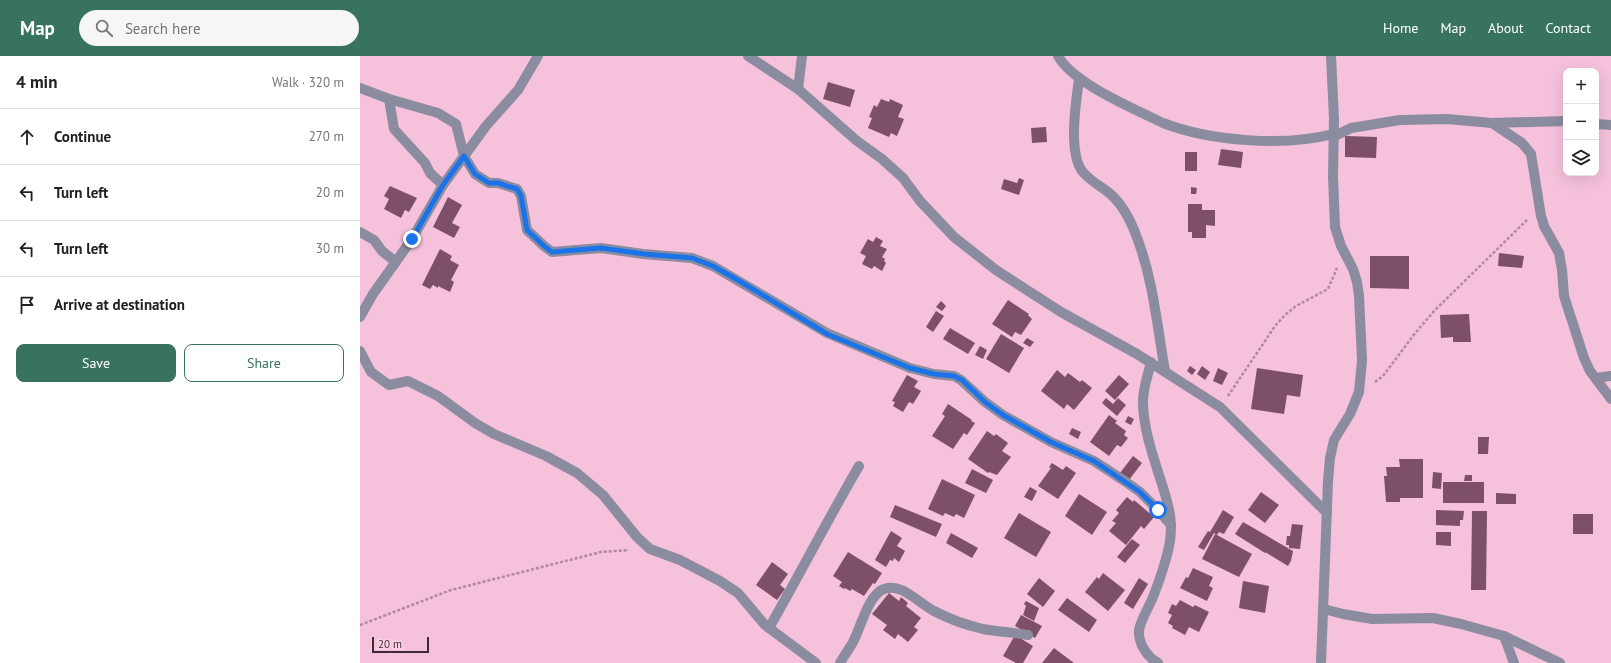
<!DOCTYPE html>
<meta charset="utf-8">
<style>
:root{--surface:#fff;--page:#f6f6f6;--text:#202124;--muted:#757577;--line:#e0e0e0;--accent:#38735e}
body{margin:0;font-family:"PT Sans",sans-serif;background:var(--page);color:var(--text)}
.controls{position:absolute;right:12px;top:12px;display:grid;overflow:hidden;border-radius:8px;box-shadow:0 4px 16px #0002}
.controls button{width:36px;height:36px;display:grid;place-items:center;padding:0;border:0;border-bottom:1px solid var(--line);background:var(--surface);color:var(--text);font:20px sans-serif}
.scale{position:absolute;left:12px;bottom:10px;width:57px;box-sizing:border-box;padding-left:4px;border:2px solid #3e2a34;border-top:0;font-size:11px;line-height:14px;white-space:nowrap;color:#3e2a34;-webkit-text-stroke:3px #fcd1e6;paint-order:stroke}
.stop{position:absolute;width:12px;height:12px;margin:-9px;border:3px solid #1a73e8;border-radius:50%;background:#fff}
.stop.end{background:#1a73e8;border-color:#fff;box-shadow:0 1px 4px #0008}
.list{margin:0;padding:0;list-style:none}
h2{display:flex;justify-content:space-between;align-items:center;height:52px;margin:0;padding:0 16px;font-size:17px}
h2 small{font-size:13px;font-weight:400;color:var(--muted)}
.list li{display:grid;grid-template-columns:26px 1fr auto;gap:12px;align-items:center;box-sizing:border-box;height:56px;padding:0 16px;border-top:1px solid var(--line)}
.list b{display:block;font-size:15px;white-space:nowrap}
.list em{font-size:13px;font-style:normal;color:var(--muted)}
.actions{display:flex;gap:8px;padding:12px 16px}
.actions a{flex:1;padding:9px 0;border:1px solid var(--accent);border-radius:8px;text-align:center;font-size:14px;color:var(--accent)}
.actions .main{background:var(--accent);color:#fff}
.icon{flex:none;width:22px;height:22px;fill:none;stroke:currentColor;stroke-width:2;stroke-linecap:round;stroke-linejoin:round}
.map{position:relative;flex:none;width:1251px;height:607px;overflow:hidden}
header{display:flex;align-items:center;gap:24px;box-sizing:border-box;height:56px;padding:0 20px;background:var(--accent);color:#fff}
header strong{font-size:19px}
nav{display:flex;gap:22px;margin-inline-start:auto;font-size:14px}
.search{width:280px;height:36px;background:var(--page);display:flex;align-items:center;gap:10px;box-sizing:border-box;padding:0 14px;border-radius:22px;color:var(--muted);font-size:15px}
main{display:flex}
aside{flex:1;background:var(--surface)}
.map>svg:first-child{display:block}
.building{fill:#7d5068}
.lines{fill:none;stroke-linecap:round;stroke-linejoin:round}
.path{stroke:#b1899d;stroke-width:2.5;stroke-dasharray:3 2;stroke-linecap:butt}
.minor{stroke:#8c8ca0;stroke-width:10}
.route{stroke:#1a73e8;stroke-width:5}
</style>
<header>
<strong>Map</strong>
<div class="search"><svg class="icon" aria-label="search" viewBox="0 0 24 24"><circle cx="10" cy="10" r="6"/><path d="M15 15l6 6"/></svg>Search here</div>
<nav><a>Home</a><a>Map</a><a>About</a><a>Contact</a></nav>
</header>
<main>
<aside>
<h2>4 min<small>Walk · 320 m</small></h2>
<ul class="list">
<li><svg class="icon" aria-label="ahead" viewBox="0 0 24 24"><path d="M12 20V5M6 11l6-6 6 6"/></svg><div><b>Continue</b></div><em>270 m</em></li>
<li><svg class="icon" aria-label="left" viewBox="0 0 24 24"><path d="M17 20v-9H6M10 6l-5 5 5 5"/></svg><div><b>Turn left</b></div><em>20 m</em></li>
<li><svg class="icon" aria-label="left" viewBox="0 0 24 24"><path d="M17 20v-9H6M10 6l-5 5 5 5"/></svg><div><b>Turn left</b></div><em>30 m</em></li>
<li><svg class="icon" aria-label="arrive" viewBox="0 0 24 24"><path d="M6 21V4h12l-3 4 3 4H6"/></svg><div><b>Arrive at destination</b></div></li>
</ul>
<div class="actions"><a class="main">Save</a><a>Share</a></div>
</aside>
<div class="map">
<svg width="1251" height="607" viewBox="0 0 1251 607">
<rect width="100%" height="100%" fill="#f5c1db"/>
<g class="building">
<path d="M468,26L495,34L490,51L463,43Z"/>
<path d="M521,43L529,46L530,43L543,49L538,61L544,63L537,80L531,77L529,81L508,72L512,62L509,61L514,49L517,51Z"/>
<path d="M686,71L687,86L672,87L671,72Z"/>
<path d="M985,80L1017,81L1016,102L985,101Z"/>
<path d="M861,93L883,96L881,112L858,109Z"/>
<rect x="825" y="96" width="12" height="19"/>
<path d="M659,122L664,124L659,139L641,133L644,123L657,127Z"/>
<path d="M30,130L57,142L49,156L45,154L41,162L24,153L29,143L24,140Z"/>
<path d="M831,131L837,132L836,138H831Z"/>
<path d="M88,141L102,149L92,167L100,171L94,182L73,171Z"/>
<path d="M828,148H842V154H855V170L846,169V182H832V176H828Z"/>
<path d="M516,181L523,185L520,190L527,193L522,201L525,203L524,205L526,207L522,215L514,210L512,213L502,208L506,200L500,197L508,183L513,186Z"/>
<path d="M80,193L92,200L90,204L99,209L91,224L94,226L90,236L78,230V232L73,229L70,233L62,229Z"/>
<path d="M1139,197L1164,200L1162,212L1138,210Z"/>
<path d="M1010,200H1049V233L1010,232Z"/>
<path d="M648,244L669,258L668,259L672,263L661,279L655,276L652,281L632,268Z"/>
<path d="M581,245L586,250L582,255L576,251Z"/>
<path d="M576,255L584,260L573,276L566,271Z"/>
<path d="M1109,258L1111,286H1093V281L1081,282L1080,259Z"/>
<path d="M590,272L615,287L608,298L583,283Z"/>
<path d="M641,278L664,292L649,317L626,303Z"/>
<path d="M667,282L674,286L670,291L663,287Z"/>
<path d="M620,290L627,294L623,303L615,299Z"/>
<path d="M830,310L836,314L832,319L827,315Z"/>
<path d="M842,310L850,316L845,324L837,318Z"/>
<path d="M858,312L868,317L862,329L853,325Z"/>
<path d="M897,312L943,319L940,341L927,339L924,358L891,353Z"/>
<path d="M697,314L705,321L708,317L720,326L722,324L732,332L714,354L707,348L704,353L681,335Z"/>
<path d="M547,319L558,325L554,331L561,335L553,348L549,346L543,356L533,350L535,346L532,345Z"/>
<path d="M759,319L769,328L755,344L745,335Z"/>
<path d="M746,342L753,348L758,342L766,349L757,360L742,347Z"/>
<path d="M588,348L612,364L611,365L615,367L607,379L604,377L593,393L572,380L585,360L582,358Z"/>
<path d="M749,359L757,365L755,367L766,375L764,379L768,382L761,391L757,389L749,400L730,386Z"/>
<path d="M768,360L774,363L771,369L765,366Z"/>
<path d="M712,372L721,376L718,383L709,378Z"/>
<path d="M627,375L634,380L636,378L648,387L642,395L651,401L637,419L629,416L628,417L608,403Z"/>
<path d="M1118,381H1129L1128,398H1118Z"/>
<path d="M773,400L782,407L769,424L760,417Z"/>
<path d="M1039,403H1063V442H1040V446H1026L1024,420H1027L1026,411H1040Z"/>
<path d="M692,407L703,414L706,410L716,417L698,443L678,430L691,412L689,411Z"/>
<path d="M612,413L633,424L626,437L605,427Z"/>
<path d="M1073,416L1082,417L1081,433L1072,432Z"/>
<path d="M1105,419H1112V425H1104Z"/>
<path d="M582,423L615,439L604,462L596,458L594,461L585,457L583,460L568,453Z"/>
<rect x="1083" y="426" width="41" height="21"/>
<path d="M670,431L677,435L672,445L664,441Z"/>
<path d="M901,436L919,449L905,467L888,454Z"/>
<path d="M1136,437L1156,438V448H1136Z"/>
<path d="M719,438L747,456L732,479L705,460Z"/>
<path d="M767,441L773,446L774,444L794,461L784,473L781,470L766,489L749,475L756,467L752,465L759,457L756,454Z"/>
<path d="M535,449L582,468L576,481L530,461Z"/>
<path d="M863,454L874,461L864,478L859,476L857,479L854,477L844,494L838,491L848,475L850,476Z"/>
<path d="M1076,454L1104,455L1103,464H1100V470L1076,469Z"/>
<path d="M1112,455H1127L1126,534H1111Z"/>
<path d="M659,457L691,476L676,501L644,482Z"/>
<rect x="1213" y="458" width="20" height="20"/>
<path d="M883,466L933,495L931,505L928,510L905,496L909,490L905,497L875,478Z"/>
<path d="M932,468L943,469L940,493L929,492V489H926L927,480H930Z"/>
<path d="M531,475L542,482L537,490L545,495L539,506L534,502L533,505L530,504L526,511L515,504Z"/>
<path d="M1076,476H1091V490L1076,489Z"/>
<path d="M591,477L618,492L612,502L586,487Z"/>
<path d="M855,478L892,498L879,521L842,503Z"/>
<path d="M772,483L780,489L765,507L757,501Z"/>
<path d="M488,496L522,517L515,528L513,527L504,540L492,533L490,535L485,532L484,533L479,530L482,526L473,520Z"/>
<path d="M412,506L428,518L420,529L425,533L417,544L396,529Z"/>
<path d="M833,512L853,521L849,530L853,532L847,545L820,532L826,521L828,522Z"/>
<path d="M743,517L765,534L748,555L725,536L737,521L739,523Z"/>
<path d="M679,522L695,535L683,551L667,538Z"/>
<path d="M779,522L788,528L773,553L764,547Z"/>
<path d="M883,525L909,530L905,557L879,552Z"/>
<path d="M529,537L539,545L541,541L548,547L546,550L561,562L554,571L558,574L548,586L538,578L535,583L523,574L527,569L512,558Z"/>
<path d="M707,542L737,564L729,576L698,554Z"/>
<path d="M820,544L833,551L835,549L849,556L839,576L829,571L825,579L812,572L813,570L808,567L812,559L808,557L812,548L816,550Z"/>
<path d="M666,545L679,552L674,565L663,559L666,550L664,548Z"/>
<path d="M661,559L682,570L675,582L655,570Z"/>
<path d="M655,579L673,590L663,607H656L643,600Z"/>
<path d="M694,592L714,607H682Z"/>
</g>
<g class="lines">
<g class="path">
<path d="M1015,326L1023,320L1056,276L1075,254L1167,164"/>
<path d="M868,340L915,270L925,259L936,250L968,233L977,212"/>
<path d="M0,569L91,534L241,496L269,494"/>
</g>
<g class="minor">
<path d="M388,0L438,33L497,85L522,103L543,122L560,145L594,181L636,214L701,256L777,298L860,351L967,457"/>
<path d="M698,0C714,28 773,52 803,67C850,85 924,91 973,78"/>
<path d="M719,23C716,46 708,95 722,115C729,124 740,130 748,136C762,147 770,163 776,179C793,222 797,269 805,315"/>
<path d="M0,32L29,43L78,57L96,68L104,100L115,118L129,127H138L157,133L161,140L167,174L184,190L192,196L241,192L283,198L332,202L353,210L467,277L550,312L574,318L594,320L601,324L625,346L643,359L691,386L734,405L766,426L780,436L798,454L811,469"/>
<path d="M438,33L442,0"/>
<path d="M29,43L34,73L65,107L70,117L83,129"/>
<path d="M1132,67L1162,87L1171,98L1181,160L1184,170L1199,197L1202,214L1204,240L1224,302L1230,315L1251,343"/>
<path d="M1236,68L1251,69"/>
<path d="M973,81L991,72L1040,64L1087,63L1132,67L1206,65"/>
<path d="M0,176L14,184L22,195L36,206"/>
<path d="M0,261L13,238L52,183L83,129L126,70L158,34L178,0"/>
<path d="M0,295L11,316L29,329L48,325L78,340L115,367L134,378L186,400L217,417L243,439L277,481L290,493L320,504L360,525L378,537L405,569L456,607"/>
<path d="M791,306C788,319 783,332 783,345C783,372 793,400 801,425C808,448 813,461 810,485C807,503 800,523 793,541C789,551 781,563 779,574C778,587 787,601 798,607"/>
<path d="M1236,322L1251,320"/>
<path d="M964,553L983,558L1012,563L1073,562L1101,568L1144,580L1200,607"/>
<path d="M409,572C440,518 468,463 499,410"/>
<path d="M1144,580L1154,607"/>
<path d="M480,607C484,600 489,593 493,586C501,571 506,546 520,535C539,523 558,547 574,555C589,563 606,569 623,573C638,576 653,576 668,579"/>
<path d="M961,607L968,425L970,402L974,384L990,358L999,336L1002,304L999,240L997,226L993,213L981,190L975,171L973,120L974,63L971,0"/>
</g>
</g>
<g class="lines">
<path class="route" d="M52,183L83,129L104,100L115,118L129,127H138L157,133L161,140L167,174L184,190L192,196L241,192L284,198L332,202L353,210L381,226L467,278L550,312L574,318L594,320L602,324L625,346L643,359L691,386L734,405L780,436L798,454"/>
</g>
</svg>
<div class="controls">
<button>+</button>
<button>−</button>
<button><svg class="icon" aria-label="layers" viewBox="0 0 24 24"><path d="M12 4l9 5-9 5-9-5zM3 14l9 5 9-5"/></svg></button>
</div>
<div class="scale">20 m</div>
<div class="stop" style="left:798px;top:454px"></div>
<div class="stop end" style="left:52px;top:183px"></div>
</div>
</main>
